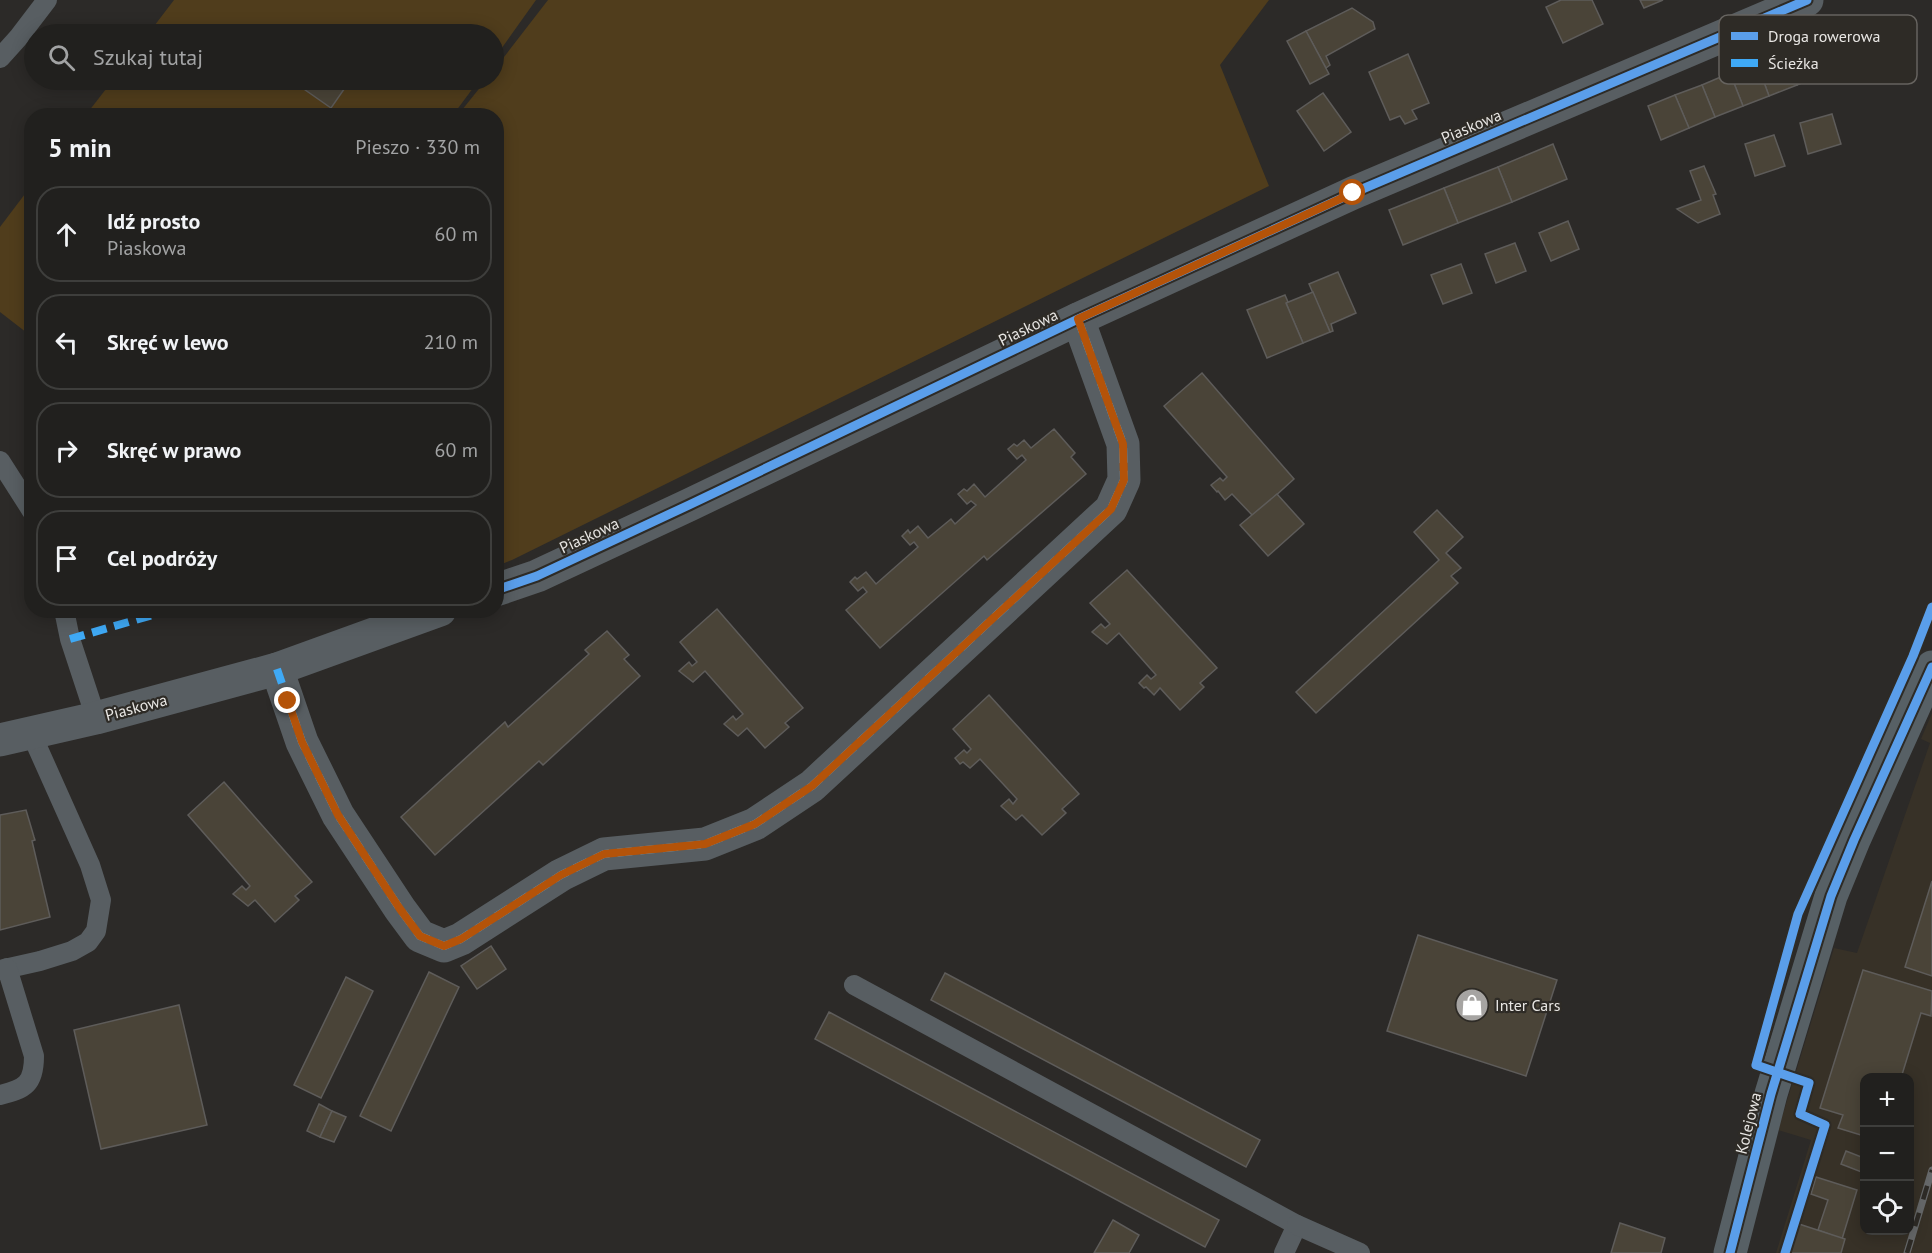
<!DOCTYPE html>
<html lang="pl">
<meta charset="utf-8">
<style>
:root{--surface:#21201e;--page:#292827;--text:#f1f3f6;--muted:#a2a3a4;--line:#3e3e3c}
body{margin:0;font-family:"PT Sans",sans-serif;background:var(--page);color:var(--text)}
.controls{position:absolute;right:18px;bottom:18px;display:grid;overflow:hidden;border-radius:12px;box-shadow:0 3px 15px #0003}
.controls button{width:54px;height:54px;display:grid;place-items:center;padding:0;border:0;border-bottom:2px solid var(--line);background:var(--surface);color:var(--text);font:30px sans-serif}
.stop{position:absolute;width:18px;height:18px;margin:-14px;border:4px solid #b45309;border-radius:50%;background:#fff}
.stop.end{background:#b45309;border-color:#fff;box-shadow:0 2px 6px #0008}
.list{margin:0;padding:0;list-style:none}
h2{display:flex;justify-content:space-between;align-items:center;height:78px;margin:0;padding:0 24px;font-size:26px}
h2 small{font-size:20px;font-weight:400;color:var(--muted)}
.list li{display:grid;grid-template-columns:39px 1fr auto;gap:18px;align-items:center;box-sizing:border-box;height:96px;margin:0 12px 12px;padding:0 12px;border:2px solid var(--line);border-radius:24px}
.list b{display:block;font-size:22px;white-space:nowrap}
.list p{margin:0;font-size:20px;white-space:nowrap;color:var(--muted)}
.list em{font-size:20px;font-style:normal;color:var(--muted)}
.icon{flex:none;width:33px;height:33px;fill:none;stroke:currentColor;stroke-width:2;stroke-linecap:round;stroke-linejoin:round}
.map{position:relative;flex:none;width:1932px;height:1253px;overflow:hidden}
.search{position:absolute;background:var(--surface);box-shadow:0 3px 15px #0003;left:24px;top:24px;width:480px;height:66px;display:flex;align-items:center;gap:15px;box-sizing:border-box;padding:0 21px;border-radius:33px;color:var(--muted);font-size:22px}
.panel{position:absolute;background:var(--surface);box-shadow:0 3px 15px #0003;left:24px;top:108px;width:480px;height:510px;border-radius:24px}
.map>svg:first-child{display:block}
.built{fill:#373127;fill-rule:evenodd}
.green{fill:#503d1c}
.building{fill:#4a4438;stroke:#5e5c5a;stroke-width:1.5}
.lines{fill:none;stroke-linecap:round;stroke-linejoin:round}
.lane{stroke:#585e62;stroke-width:20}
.street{stroke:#585e62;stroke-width:33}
.secondary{stroke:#576065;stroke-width:33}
.rail-casing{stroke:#666869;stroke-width:7}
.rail{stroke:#2e2b26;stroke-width:4.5;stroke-dasharray:14;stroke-linecap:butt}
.quiet{stroke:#3fa9f5;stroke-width:8;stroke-dasharray:15 8;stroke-linecap:butt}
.cycleway-casing{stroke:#2e2b26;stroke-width:13}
.cycleway{stroke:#5a9eea;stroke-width:9}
.route{stroke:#b45309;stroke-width:8}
.labels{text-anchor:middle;stroke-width:4.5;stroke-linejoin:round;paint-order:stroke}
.street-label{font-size:16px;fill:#e8e6e3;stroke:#2e2b26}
.poi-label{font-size:16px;fill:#e8e6e3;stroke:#2e2b26;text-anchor:start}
.key{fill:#2e2b26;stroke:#66635f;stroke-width:1.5}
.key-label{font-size:16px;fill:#e8e6e3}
</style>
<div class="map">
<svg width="1932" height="1253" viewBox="0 0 1932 1253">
<rect width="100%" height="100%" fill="#2c2a28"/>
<path class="built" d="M1932,713V1253H1776L1811,1140L1778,1130L1834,948L1857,953L1930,743L1921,739ZM1864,1078H1910V1230H1864Z"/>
<g class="green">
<path d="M174,0H536L494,59V34H148Z"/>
<path d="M548,0H1269L1220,65L1269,186L512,560L497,566L496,116L458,115L486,80H494V70Z"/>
<path d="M113,80H479L453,115L85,116Z"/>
<path d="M31,186V336L0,312V227Z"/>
</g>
<g class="building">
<path d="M1561,0H1592L1603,24L1563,43L1546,7Z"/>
<path d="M1640,0H1663L1644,8Z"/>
<path d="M1352,8L1373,22L1375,29L1326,56L1330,65L1326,68L1306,31Z"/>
<path d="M1306,31L1329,74L1310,84L1287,41Z"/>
<path d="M1813,40L1826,73L1797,85L1783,52Z"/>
<path d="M1783,52L1797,85L1769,96L1757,63Z"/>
<path d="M1408,54L1429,103L1412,110L1417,119L1405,124L1400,116L1390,120L1369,72Z"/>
<path d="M1757,63L1769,96L1743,106L1730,73Z"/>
<path d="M1730,73L1743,106L1715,117L1702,85Z"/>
<path d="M291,80H340L347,85L331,108Z"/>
<path d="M1702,85L1715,117L1689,128L1675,95Z"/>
<path d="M1323,93L1351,132L1324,151L1297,111Z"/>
<path d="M1675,95L1689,128L1661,140L1648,106Z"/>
<path d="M1832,114L1841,144L1808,154L1800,123Z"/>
<path d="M1774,135L1785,166L1755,176L1745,144Z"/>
<path d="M1553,144L1567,179L1512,202L1498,167Z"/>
<path d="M1704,166L1716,194L1713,195L1720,214L1698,223L1677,209L1701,200L1690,171Z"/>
<path d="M1498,167L1512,202L1458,223L1444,188Z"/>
<path d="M1444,188L1458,223L1403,245L1389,210Z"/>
<path d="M1568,221L1579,249L1551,261L1539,233Z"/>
<path d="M1515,243L1526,271L1496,283L1485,254Z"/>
<path d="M1461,264L1472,293L1443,304L1431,275Z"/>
<path d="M1338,272L1356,313L1331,324L1333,331L1330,332L1309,284Z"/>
<path d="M1313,292L1330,332L1303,343L1286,303Z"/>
<path d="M1285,295L1288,302L1286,303L1303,343L1267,358L1247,310Z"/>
<path d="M1202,373L1294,479L1253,516L1232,494L1225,500L1218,491L1217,492L1211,485L1220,478L1223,481L1227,477L1164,406Z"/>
<path d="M1054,429L1075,453L1071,457L1086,474L987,560L984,556L880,648L846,610L867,592L863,587L858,591L850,582L855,577L857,579L866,572L876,584L918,547L914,542L910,545L902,536L908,530L910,533L918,526L928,538L951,519L955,524L976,505L971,501L967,504L958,494L964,489L967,491L974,484L985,497L1026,460L1022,455L1017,459L1008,449L1014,444L1017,446L1024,440L1031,448Z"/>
<path d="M1277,494L1304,524L1268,556L1240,525Z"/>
<path d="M1437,510L1463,537L1446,553L1461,568L1451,576L1458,583L1316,713L1296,692L1439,560L1414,532Z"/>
<path d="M1127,570L1217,668L1200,683L1204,687L1180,710L1160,688L1154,695L1146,687L1144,688L1139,683L1147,675L1151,679L1156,675L1119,633L1107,644L1092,632L1101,624L1105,628L1110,624L1090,603Z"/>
<path d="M717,609L803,708L785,723L789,727L765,748L747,728L738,736L724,724L733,716L736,720L743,714L705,671L693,682L679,671L689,662L692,666L697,662L680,642Z"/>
<path d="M607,631L629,655L624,659L640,676L543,765L539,761L435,855L401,817L505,722L508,727L589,654L585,650Z"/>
<path d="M989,695L1079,794L1062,809L1066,813L1042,835L1022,815L1016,820L1001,806L1009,799L1013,804L1017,799L980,759L970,768L963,762L960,764L955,758L964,750L967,753L971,749L953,729Z"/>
<path d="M224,782L312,882L295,896L299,900L275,922L255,900L248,906L233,894L242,886L246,890L250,886L188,815Z"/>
<path d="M26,810L34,837L35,840L32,841L50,917L0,930V815Z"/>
<path d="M1932,881V976L1905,967Z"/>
<path d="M1418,935L1557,980L1526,1076L1387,1031Z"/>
<path d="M491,946L506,969L477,989L461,966Z"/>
<path d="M1863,970L1932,991L1931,1016L1921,1013L1901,1078H1864V1136L1838,1128L1843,1115L1820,1108Z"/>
<path d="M429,972L459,987L391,1131L360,1116Z"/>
<path d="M945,973L1260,1140L1246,1167L931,1000Z"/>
<path d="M346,977L373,991L321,1098L294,1085Z"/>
<path d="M179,1005L207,1125L101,1149L74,1030Z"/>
<path d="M829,1012L1219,1220L1205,1247L815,1039Z"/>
<path d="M319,1104L332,1111L320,1137L307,1131Z"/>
<path d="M332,1111L346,1117L334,1142L320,1137Z"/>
<path d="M1846,1151L1864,1158V1173L1841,1164Z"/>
<path d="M1816,1177L1857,1190L1842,1239L1818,1230L1828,1200L1811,1194Z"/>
<path d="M1113,1220L1139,1235L1129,1253H1094Z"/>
<path d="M1620,1223L1665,1238L1661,1253H1611Z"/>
<path d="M1799,1224L1845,1239L1841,1253H1790Z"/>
</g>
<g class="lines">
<g class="lane">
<path d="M0,58L18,38L47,0"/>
<path d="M0,461L32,511"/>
<path d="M64,610L70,639L96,718"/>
<path d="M0,970L40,961L72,951L88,942L96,931L101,900L90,865L31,733"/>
<path d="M854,985L1297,1225L1284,1253"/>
<path d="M0,1095C25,1089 34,1084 34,1056L7,968"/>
<path d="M1297,1225L1360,1253"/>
</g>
<g class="street">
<path d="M496,590L537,576L689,505L1078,319L1353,193L1807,0"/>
<path d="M277,669L302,742L338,815L400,909L420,936L444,946L461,939L561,875L604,854L705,844L755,824L812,786L1111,509L1124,480L1123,444L1078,319"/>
<path d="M0,740L96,718L277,669L440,610"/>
</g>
<path class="secondary" d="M1730,1253L1771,1094L1831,896L1854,840L1932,667"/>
<g class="rail-casing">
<path id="rail" d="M1907,1253L1932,1170"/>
</g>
<use href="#rail" class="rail"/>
<g class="quiet">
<path d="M70,639L170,610"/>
<path d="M277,669L302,742L338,815L400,909L420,936L444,946L461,939L561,875L604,854L705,844L755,824L812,786L1111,509L1124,480L1123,444L1078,319"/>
</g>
<g class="cycleway-casing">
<g id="cycleway">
<path d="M496,590L537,576L689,505L1078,319L1353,193L1807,0"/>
<path d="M1730,1253L1771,1094L1831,896L1854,840L1932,667"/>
<path d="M1785,1253L1825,1125L1800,1114L1809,1083L1756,1065L1798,914L1913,656L1932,607"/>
</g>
</g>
<use href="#cycleway" class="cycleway"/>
</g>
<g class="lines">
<path class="route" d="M288,701L302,742L338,815L400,909L420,936L444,946L461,939L561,875L604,854L705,844L755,824L812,786L1111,509L1124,480L1123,444L1078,319L1353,193"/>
</g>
<defs>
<g id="shop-disc" transform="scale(1.725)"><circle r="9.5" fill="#a6a4a2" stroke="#2e2b26"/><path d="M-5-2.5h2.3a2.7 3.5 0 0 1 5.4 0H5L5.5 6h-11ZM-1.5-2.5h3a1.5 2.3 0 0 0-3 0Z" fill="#fff"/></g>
</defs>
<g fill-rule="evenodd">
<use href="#shop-disc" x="1472" y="1005"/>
</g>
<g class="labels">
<g class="street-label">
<text transform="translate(1471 126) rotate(-23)" y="6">Piaskowa</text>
<text transform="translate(1028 327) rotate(-26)" y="6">Piaskowa</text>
<text transform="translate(589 535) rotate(-25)" y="6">Piaskowa</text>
<text transform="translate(136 707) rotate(-15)" y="6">Piaskowa</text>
<text transform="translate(1748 1123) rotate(-76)" y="6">Kolejowa</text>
</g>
<g class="poi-label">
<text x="1495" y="1011">Inter Cars</text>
</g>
</g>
<rect x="1719" y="15" width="198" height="69" rx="9" class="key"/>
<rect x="1731" y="32" width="27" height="8" fill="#5a9eea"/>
<rect x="1731" y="59" width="27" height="8" fill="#3fa9f5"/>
<g class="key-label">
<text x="1768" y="42">Droga rowerowa</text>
<text x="1768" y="69">Ścieżka</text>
</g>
</svg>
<div class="controls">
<button>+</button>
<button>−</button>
<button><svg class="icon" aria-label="locate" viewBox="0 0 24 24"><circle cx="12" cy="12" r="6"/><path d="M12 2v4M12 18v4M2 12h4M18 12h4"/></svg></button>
</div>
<div class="stop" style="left:1353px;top:193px"></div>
<div class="stop end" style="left:288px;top:701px"></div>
<div class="search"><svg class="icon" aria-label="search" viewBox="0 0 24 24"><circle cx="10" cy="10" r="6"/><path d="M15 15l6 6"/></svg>Szukaj tutaj</div>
<section class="panel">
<h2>5 min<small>Pieszo · 330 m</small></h2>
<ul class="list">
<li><svg class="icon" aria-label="ahead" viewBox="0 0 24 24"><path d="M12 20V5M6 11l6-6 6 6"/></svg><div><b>Idź prosto</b><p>Piaskowa</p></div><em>60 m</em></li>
<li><svg class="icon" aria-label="left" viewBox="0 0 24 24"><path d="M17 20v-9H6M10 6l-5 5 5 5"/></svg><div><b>Skręć w lewo</b></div><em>210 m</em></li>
<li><svg class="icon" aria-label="right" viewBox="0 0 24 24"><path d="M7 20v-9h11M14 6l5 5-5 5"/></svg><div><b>Skręć w prawo</b></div><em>60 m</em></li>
<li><svg class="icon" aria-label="arrive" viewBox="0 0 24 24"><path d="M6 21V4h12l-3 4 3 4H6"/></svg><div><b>Cel podróży</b></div></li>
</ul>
</section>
</div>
